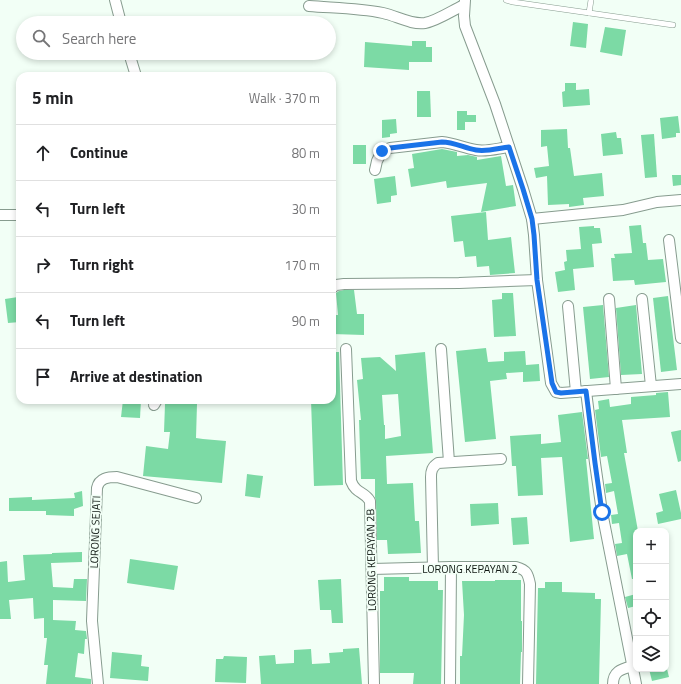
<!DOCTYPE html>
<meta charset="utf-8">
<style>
:root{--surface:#fff;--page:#f6f6f6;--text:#202124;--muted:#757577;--line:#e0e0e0}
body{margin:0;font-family:"Titillium Web",sans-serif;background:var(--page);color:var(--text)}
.controls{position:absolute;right:12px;bottom:12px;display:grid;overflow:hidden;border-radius:8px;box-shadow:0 2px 6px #0003}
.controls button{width:36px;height:36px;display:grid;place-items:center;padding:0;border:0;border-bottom:1px solid var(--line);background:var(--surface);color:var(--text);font:20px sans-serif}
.stop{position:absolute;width:12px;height:12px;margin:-9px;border:3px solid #1a73e8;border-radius:50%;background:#fff}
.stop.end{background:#1a73e8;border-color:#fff;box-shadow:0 1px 4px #0008}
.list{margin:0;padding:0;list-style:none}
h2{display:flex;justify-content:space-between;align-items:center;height:52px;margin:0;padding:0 16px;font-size:17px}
h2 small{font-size:13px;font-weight:400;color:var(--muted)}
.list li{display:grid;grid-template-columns:26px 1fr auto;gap:12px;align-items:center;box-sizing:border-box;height:56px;padding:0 16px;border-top:1px solid var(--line)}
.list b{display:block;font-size:15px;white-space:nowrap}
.list em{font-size:13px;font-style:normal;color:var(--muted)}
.icon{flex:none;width:22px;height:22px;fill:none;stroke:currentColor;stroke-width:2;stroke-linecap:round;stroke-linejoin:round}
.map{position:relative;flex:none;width:681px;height:684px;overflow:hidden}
.search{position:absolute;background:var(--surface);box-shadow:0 2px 6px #0003;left:16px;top:16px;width:320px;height:44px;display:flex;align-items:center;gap:10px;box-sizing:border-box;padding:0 14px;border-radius:22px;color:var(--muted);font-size:15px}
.panel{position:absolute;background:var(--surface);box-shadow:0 2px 6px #0003;left:16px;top:72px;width:320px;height:332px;border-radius:12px}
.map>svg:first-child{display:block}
.building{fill:#7cdaa5;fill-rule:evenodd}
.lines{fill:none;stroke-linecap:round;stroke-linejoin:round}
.service-casing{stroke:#879c8f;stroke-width:6}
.minor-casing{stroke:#879c8f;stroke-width:12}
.service{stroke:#fff;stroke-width:5}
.minor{stroke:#fff;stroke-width:10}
.route{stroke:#1a73e8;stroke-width:5}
.labels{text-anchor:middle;stroke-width:3.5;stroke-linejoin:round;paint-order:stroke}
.street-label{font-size:11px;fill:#101813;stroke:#f2fff6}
</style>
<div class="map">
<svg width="681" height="684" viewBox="0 0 681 684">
<rect width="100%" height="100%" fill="#f2fff6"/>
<g class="building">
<path d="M573,22L588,24L586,48L570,46Z"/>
<path d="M605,27L626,30L622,56L600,52Z"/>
<path d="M412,41H426V47H432V62H409V70L364,67L365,42L412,46Z"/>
<path d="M565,83H576V90L589,89L590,105L563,107L562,92L565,91Z"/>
<path d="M417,91H430L431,117H417Z"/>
<path d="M457,111H467V115H476V122H465V130H457Z"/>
<path d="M678,116L680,133H676V137L662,139L660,118Z"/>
<path d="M396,119L397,133L390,134V137L382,138V120Z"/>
<path d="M567,129L568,148H570L574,176L602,173L604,196L583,198L584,205L569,207V204L548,205L547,176L536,178L534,168L549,166L547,146L541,147V130Z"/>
<path d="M616,132L617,138H621L623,154L603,156L601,134Z"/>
<path d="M654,134L657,177L645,178L641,135Z"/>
<rect x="353" y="145" width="13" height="19"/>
<path d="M442,149L457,152V156L468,155L477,157V160L501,156L506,186L513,185L516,206L481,212L487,183L447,188L446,181L411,187L408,169L414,168L412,154Z"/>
<path d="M672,175H681V185L673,186Z"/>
<path d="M395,176L397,195L391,196V202L377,204L374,179Z"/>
<path d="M486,212L488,240L511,237L515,273L490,275L489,266L477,267L476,256L465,257L463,241L454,242L451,216Z"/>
<path d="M641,225L643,243H646L648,260L663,259L666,282L635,285L634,280L613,281L611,258H615L614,254L632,253L629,226Z"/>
<path d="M594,226V228H600L602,243L592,244L594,267L573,269L575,290L558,292L555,272L565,270L564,262L567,261L566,250L581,249L579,227Z"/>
<path d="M344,290H354L357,314H364V335L332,334V315H338L336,293L339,291Z"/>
<path d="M502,293H513L516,336L494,337L492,300L502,299Z"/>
<path d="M668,296L677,370L661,372L653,298Z"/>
<path d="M18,297L19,303H20V322L8,323L5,299Z"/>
<path d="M603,305L609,377L590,379L583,307Z"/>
<path d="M636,305L642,374L621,375L616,308Z"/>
<path d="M486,348L488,362L504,361V352L525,351L526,365L539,364L540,381L523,382V372L506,373L507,379L490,381L496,439L465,442L456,351Z"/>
<path d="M332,352H339L343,485L314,486L311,400H332Z"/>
<path d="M425,352L433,453L386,456L387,484L413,483L415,521H419L421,553L388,554L387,540H377L376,501L375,497V479H361L359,420H361L357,380L363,379L361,358L380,357L396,371L395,355ZM398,394L401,436L385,439V425H384L382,395Z"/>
<path d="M668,392L670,417L622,420L627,453H624L638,531H636V579H632L627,554L617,556L615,544L622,543L619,523L612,524L611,515L618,514L614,491L606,493L605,484L612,483L607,456L601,457L595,410L599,409L598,401L609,399L610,407L631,404V397L656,395V393Z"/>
<path d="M123,400H141L140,418L121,417Z"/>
<path d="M165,404H197L196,438L203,439L226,441L222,483L143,476L146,446L168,449L170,432H164Z"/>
<path d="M582,412L588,459H586L594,539L570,542L562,457L541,458L543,495L518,496L516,466H512L510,436L541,434V444L561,442L558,415Z"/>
<path d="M681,430V461L678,462L671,432Z"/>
<path d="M247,474L263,476L260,498L245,496Z"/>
<path d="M676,490L681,513V519L658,524L656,513L663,511L659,494Z"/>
<path d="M82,491L83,506L74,509V516L46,515V511H9V498L32,497V500L75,498L74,493Z"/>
<path d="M498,503L499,524L471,526L470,504Z"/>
<path d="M527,517L529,544L513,545L511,518Z"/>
<path d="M82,552V562L51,563L53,587L73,588L74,579H87L86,601L53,600V620L76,621L75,630L86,631L87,639H85L84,654L78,653L75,677L91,679V684H46L48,665H44L47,638H44V618L34,619L33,598L9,600L11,619H0V562L7,561L8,582L25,580L23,555L52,554V553Z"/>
<path d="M130,559L178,566L174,590L127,583Z"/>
<path d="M384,577H409V581H438V590H443L441,684H413L414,673H380V591H384Z"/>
<path d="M341,579L343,623H332L331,610H320L318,580Z"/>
<path d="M495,580H521V621H522V652H521L520,684H460V656H462L464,615L462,581H495Z"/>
<path d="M545,582H562V592L595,593V599H601L599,684H536L538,588H545Z"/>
<path d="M636,594V606L628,608L625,597Z"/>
<path d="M359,648L362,684H261L259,656L275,655L276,664L294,663V650L311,649L312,664L330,663L329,653L343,652V649Z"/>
<path d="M112,652L142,655L141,666L149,667L148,681L110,678Z"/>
<path d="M224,656L247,657L246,683L215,682L216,659H223Z"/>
<path d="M649,669H667L669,677L652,681Z"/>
</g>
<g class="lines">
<g class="service-casing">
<g id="service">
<path d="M506,0L513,2L673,25"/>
<path d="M589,13L591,0"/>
</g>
</g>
<g class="minor-casing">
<g id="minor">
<path d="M115,0L121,23"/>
<path d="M465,0L464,16L465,26L495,104L523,189L532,219L534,235L537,280L551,383L556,392L561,393L681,384"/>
<path d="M309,6C334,8 359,8 383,13C397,16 411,25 425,23C437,21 453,10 464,5"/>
<path d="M129,53L136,76"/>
<path d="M375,170L377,161L382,151L390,148L442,142C454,143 464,148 476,150C487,152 499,148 509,147"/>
<path d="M0,215H20"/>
<path d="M532,219L623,210L657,202L681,200"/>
<path d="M669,240L681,338"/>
<path d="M332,288L336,285L344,284L459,283L537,280"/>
<path d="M609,299L616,389"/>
<path d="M642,299L651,386"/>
<path d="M568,306L576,392"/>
<path d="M346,349L351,481C356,494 364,491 370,501L374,684"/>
<path d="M441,349L449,462"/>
<path d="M586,391L595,463L602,512L636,684"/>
<path d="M154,405L157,400"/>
<path d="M433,568L431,477C431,471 432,467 438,463L501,459"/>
<path d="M372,569L451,567H516C527,570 528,574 530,584L528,684"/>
<path d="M98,684L92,621L97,488C99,478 108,477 117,477L196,498"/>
<path d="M450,684L451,567"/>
<path d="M613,684C613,671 622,669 632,666"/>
</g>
</g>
<use href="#service" class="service"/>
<use href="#minor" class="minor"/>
</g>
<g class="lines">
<path class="route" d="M382,151L390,148L442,142C454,142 464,148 476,150C487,152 499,148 509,147L523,189L532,219L534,235L537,280L552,383L556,392L561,393L586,391L595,463L602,512"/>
</g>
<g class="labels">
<g class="street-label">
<text transform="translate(95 532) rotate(-88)" y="4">LORONG SEJATI</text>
<text transform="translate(371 560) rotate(-91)" y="4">LORONG KEPAYAN 2B</text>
<text x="470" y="573">LORONG KEPAYAN 2</text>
</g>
</g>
</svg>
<div class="controls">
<button>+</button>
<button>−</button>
<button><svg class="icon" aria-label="locate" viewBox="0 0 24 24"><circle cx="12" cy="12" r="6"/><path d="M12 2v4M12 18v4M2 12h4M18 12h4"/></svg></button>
<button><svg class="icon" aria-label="layers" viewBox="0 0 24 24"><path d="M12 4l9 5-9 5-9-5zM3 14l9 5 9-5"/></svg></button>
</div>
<div class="stop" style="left:602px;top:512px"></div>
<div class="stop end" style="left:382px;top:151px"></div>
<div class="search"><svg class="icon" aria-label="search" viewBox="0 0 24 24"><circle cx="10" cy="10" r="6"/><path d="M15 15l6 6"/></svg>Search here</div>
<section class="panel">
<h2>5 min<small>Walk · 370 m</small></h2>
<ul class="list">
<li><svg class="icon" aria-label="ahead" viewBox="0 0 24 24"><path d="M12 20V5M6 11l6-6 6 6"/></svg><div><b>Continue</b></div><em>80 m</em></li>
<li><svg class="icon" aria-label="left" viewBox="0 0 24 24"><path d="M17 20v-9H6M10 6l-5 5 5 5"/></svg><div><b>Turn left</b></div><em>30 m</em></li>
<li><svg class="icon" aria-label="right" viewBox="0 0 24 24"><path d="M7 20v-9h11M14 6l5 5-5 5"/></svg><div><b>Turn right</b></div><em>170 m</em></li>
<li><svg class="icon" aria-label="left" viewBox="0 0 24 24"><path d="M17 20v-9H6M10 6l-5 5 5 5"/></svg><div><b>Turn left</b></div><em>90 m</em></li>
<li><svg class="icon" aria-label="arrive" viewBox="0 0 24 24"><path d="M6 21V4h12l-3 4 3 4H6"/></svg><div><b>Arrive at destination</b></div></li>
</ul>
</section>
</div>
